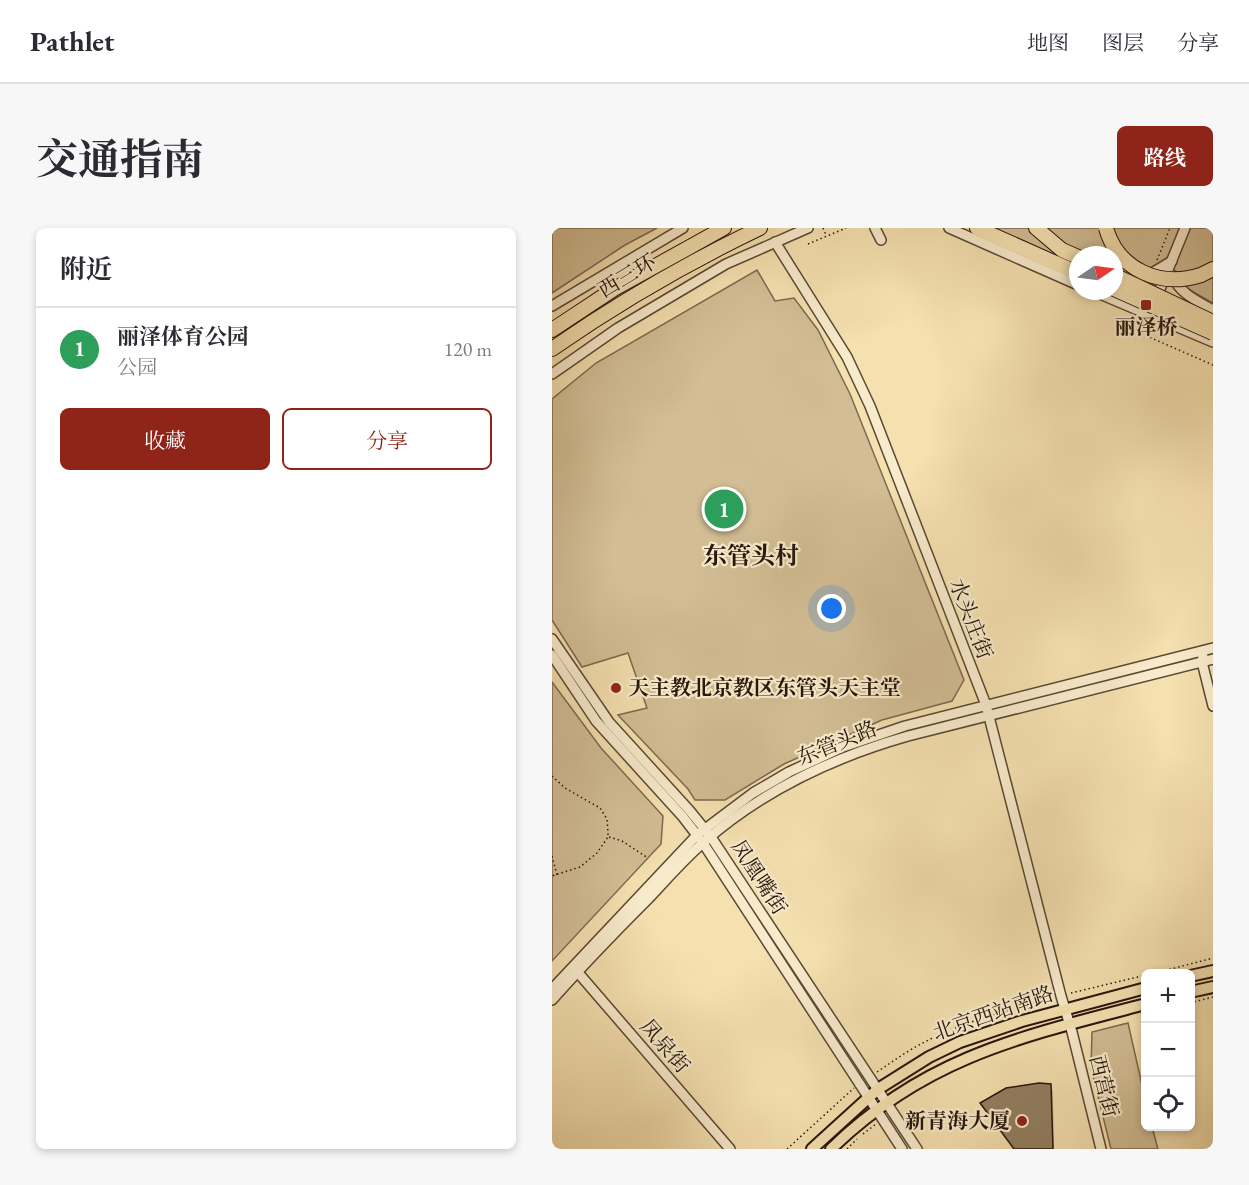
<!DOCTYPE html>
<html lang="zh">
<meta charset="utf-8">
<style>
:root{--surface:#fff;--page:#f7f7f7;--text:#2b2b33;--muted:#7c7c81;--line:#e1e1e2;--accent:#8f2418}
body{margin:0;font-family:"EB Garamond","Noto Serif SC",serif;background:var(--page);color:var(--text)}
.controls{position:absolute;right:18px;bottom:18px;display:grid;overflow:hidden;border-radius:9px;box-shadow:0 3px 9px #0003}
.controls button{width:54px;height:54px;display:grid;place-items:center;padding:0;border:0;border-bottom:2px solid var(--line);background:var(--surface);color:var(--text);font:30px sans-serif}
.compass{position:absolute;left:517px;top:18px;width:54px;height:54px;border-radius:50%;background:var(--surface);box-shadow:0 3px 9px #0003;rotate:77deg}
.you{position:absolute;left:280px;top:381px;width:21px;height:21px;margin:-15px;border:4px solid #fff;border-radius:50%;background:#1a73e8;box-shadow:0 0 0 9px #1a73e833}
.badge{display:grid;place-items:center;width:39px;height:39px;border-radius:50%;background:var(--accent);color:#fff;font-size:20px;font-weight:700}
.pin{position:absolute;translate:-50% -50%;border:3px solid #fff;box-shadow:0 2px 6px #0006}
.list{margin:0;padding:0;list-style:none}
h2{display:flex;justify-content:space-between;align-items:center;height:78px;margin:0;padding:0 24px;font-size:26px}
h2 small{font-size:20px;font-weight:400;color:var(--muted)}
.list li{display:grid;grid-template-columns:39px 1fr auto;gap:18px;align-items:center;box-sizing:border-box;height:84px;padding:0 24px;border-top:2px solid var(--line)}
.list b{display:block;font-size:22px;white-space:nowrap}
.list p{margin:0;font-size:20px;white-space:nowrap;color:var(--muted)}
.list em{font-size:20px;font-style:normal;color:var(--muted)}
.actions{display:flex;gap:12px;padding:18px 24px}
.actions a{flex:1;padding:14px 0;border:2px solid var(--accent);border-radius:9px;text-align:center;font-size:21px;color:var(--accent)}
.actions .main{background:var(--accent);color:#fff}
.icon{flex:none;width:33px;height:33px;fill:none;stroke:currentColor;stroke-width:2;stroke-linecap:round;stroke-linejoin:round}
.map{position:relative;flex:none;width:661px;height:921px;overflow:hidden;border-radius:9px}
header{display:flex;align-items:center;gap:36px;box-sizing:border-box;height:84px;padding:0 30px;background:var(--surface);border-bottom:2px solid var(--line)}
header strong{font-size:28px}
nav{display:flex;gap:33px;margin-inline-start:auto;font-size:21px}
.intro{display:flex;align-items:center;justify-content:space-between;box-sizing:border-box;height:144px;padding:0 36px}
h1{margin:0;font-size:42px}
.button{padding:15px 27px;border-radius:9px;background:var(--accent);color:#fff;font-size:21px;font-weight:700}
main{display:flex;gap:36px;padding:0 36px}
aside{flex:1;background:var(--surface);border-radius:9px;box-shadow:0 3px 9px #0003}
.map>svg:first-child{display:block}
.green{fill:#d2bd94;stroke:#7c6950;stroke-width:1.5}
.shadow{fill:#0003}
.building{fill:#927f61;stroke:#26150b;stroke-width:1.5}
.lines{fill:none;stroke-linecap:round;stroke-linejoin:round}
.minor-casing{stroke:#5a4834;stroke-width:12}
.major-casing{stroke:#26150b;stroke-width:14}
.highway-casing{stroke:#26150b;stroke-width:16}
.path{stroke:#26150b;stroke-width:1.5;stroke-dasharray:1.5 3;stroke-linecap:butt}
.minor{stroke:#f8ebcc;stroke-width:9}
.major{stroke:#f5e0b0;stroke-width:10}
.highway{stroke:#f5e0b0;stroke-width:14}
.highway-bridge-casing{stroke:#26150b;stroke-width:16;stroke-linecap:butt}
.highway-bridge{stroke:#f5e0b0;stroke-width:14}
.poi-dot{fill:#8f2418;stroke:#f8ebcc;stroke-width:2}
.labels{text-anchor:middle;stroke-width:4.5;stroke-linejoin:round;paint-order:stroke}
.street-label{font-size:21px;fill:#26150b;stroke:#f8ebcc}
.poi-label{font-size:21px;font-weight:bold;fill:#26150b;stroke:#f8ebcc}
.quarter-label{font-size:24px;font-weight:bold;fill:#26150b;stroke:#f8ebcc}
</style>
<header>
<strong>Pathlet</strong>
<nav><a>地图</a><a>图层</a><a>分享</a></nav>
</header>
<div class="intro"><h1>交通指南</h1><a class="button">路线</a></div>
<main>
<aside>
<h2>附近<small></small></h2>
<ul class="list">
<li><span class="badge" style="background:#2e9e5b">1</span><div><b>丽泽体育公园</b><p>公园</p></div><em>120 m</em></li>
</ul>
<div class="actions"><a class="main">收藏</a><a>分享</a></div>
</aside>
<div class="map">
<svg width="661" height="921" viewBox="0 0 661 921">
<rect width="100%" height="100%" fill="#f5e0b0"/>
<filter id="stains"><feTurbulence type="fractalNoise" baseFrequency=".00333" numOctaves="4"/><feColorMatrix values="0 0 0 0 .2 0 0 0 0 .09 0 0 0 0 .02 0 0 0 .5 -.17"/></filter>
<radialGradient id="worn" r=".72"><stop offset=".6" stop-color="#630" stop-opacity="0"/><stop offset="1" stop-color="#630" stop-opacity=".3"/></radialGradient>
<g class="green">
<path d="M0,0H105L73,17L0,65Z"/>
<path d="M434,0H661V75L636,61L562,38V27H526V41Z"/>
<path d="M205,42L223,73L242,70L266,102L298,166L412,452L400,473L330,492L232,536L173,572H143L136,561L66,487L95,480L76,425L30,439L0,392V171L44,135Z"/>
<path d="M0,454L49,520L111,588L109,616L0,733Z"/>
<path d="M576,795L593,870L594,898L600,899L606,921H559L539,840L540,804Z"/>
</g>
<path class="shadow" d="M498,858L501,863L502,921H464Z"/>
<path class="building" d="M487,855L499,856L501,921H462L428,875L454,860Z"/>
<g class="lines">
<g class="minor-casing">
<g id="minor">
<path d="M323,0L329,12"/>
<path d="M397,0L526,57"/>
<path d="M223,14L295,129L318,178L434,477L509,768L520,804L549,921"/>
<path d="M620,47C627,65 645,73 661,82"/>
<path d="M541,63L661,114"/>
<path d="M592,66L600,45L620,33"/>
<path d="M604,71L633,0"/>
<path d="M0,78L131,0"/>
<path d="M0,146L66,100L174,36L256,0"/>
<path d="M0,411L57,494L138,583L159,609L365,921"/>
<path d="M0,427L44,493L131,589L151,615L350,921"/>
<path d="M651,428L650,434L661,478"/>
<path d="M22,740L178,921"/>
<path d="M0,761L145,607L201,565L237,544L291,519L353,498L661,420"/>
<path d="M0,772C31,737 64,703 97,670C115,651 132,631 152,614C210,563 282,529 356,508L661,431"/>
</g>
</g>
<g class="major-casing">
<g id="major">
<path d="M638,748L661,743"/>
<path d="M638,764L661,759"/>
<path d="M260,921L326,861L377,829L408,814L470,793L594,760"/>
<path d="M279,921C373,829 471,808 594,776"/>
</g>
</g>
<g class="highway-casing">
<g id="highway">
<path d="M425,0L526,45"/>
<path d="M484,0L510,22L526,29"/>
<path d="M649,47L661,41"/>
<path d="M0,102L62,61L172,0"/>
<path d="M0,121C66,75 135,35 208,0"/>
</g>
</g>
<g class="path">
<path d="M271,0L274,7"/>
<path d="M256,16L294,0"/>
<path d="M605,32L618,0"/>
<path d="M586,90L581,102L661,137"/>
<path d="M0,548L13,560L48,580L55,591L56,604V609L45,625L28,639L0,648"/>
<path d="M57,609L70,613L96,630"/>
<path d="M0,628L5,647"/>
<path d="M600,746L661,730"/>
<path d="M519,765L594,747"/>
<path d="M638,775L661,769"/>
<path d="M325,844C337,836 348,828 360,821C402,796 453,783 499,770"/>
<path d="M311,906L324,896"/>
<path d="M235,921L302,860"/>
<path d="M295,921L305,911"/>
</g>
<use href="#minor" class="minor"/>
<use href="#major" class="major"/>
<use href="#highway" class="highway"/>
<g class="highway-bridge-casing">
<g id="highway-bridge">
<path d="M554,0C566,42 608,60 649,47"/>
<path d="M562,47L661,94"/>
<path d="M562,61L661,105"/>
</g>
</g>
<use href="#highway-bridge" class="highway-bridge"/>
</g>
<g class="poi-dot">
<rect x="588" y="71" width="12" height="12" rx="3"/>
<circle cx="64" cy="460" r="6"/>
<circle cx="470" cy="893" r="6"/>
</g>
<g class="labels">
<g class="street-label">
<text transform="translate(75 48) rotate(-31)" y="7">西三环</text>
<text transform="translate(419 391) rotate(69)" y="7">水头庄街</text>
<text transform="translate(285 515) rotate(-22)" y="7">东管头路</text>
<text transform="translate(207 649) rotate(57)" y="7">凤凰嘴街</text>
<text transform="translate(441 785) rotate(-19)" y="7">北京西站南路</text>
<text transform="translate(113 818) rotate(49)" y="7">凤泉街</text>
<text transform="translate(552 858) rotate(76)" y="7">西营街</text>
</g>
<g class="poi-label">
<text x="594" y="106">丽泽桥</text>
<text x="76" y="467" text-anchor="start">天主教北京教区东管头天主堂</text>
<text x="458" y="900" text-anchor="end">新青海大厦</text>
</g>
<g class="quarter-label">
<text x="199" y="336">东管头村</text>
</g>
</g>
<rect width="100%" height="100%" filter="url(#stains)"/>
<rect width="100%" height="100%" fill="url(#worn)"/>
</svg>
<div class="controls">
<button>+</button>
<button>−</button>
<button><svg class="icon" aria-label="locate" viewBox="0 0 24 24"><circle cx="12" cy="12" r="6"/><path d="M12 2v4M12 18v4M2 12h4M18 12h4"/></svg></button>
</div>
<svg class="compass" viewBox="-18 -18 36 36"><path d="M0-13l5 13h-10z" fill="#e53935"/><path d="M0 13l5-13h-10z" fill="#7c7c81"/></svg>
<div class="you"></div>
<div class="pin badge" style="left:172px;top:281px;background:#2e9e5b">1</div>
</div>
</main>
